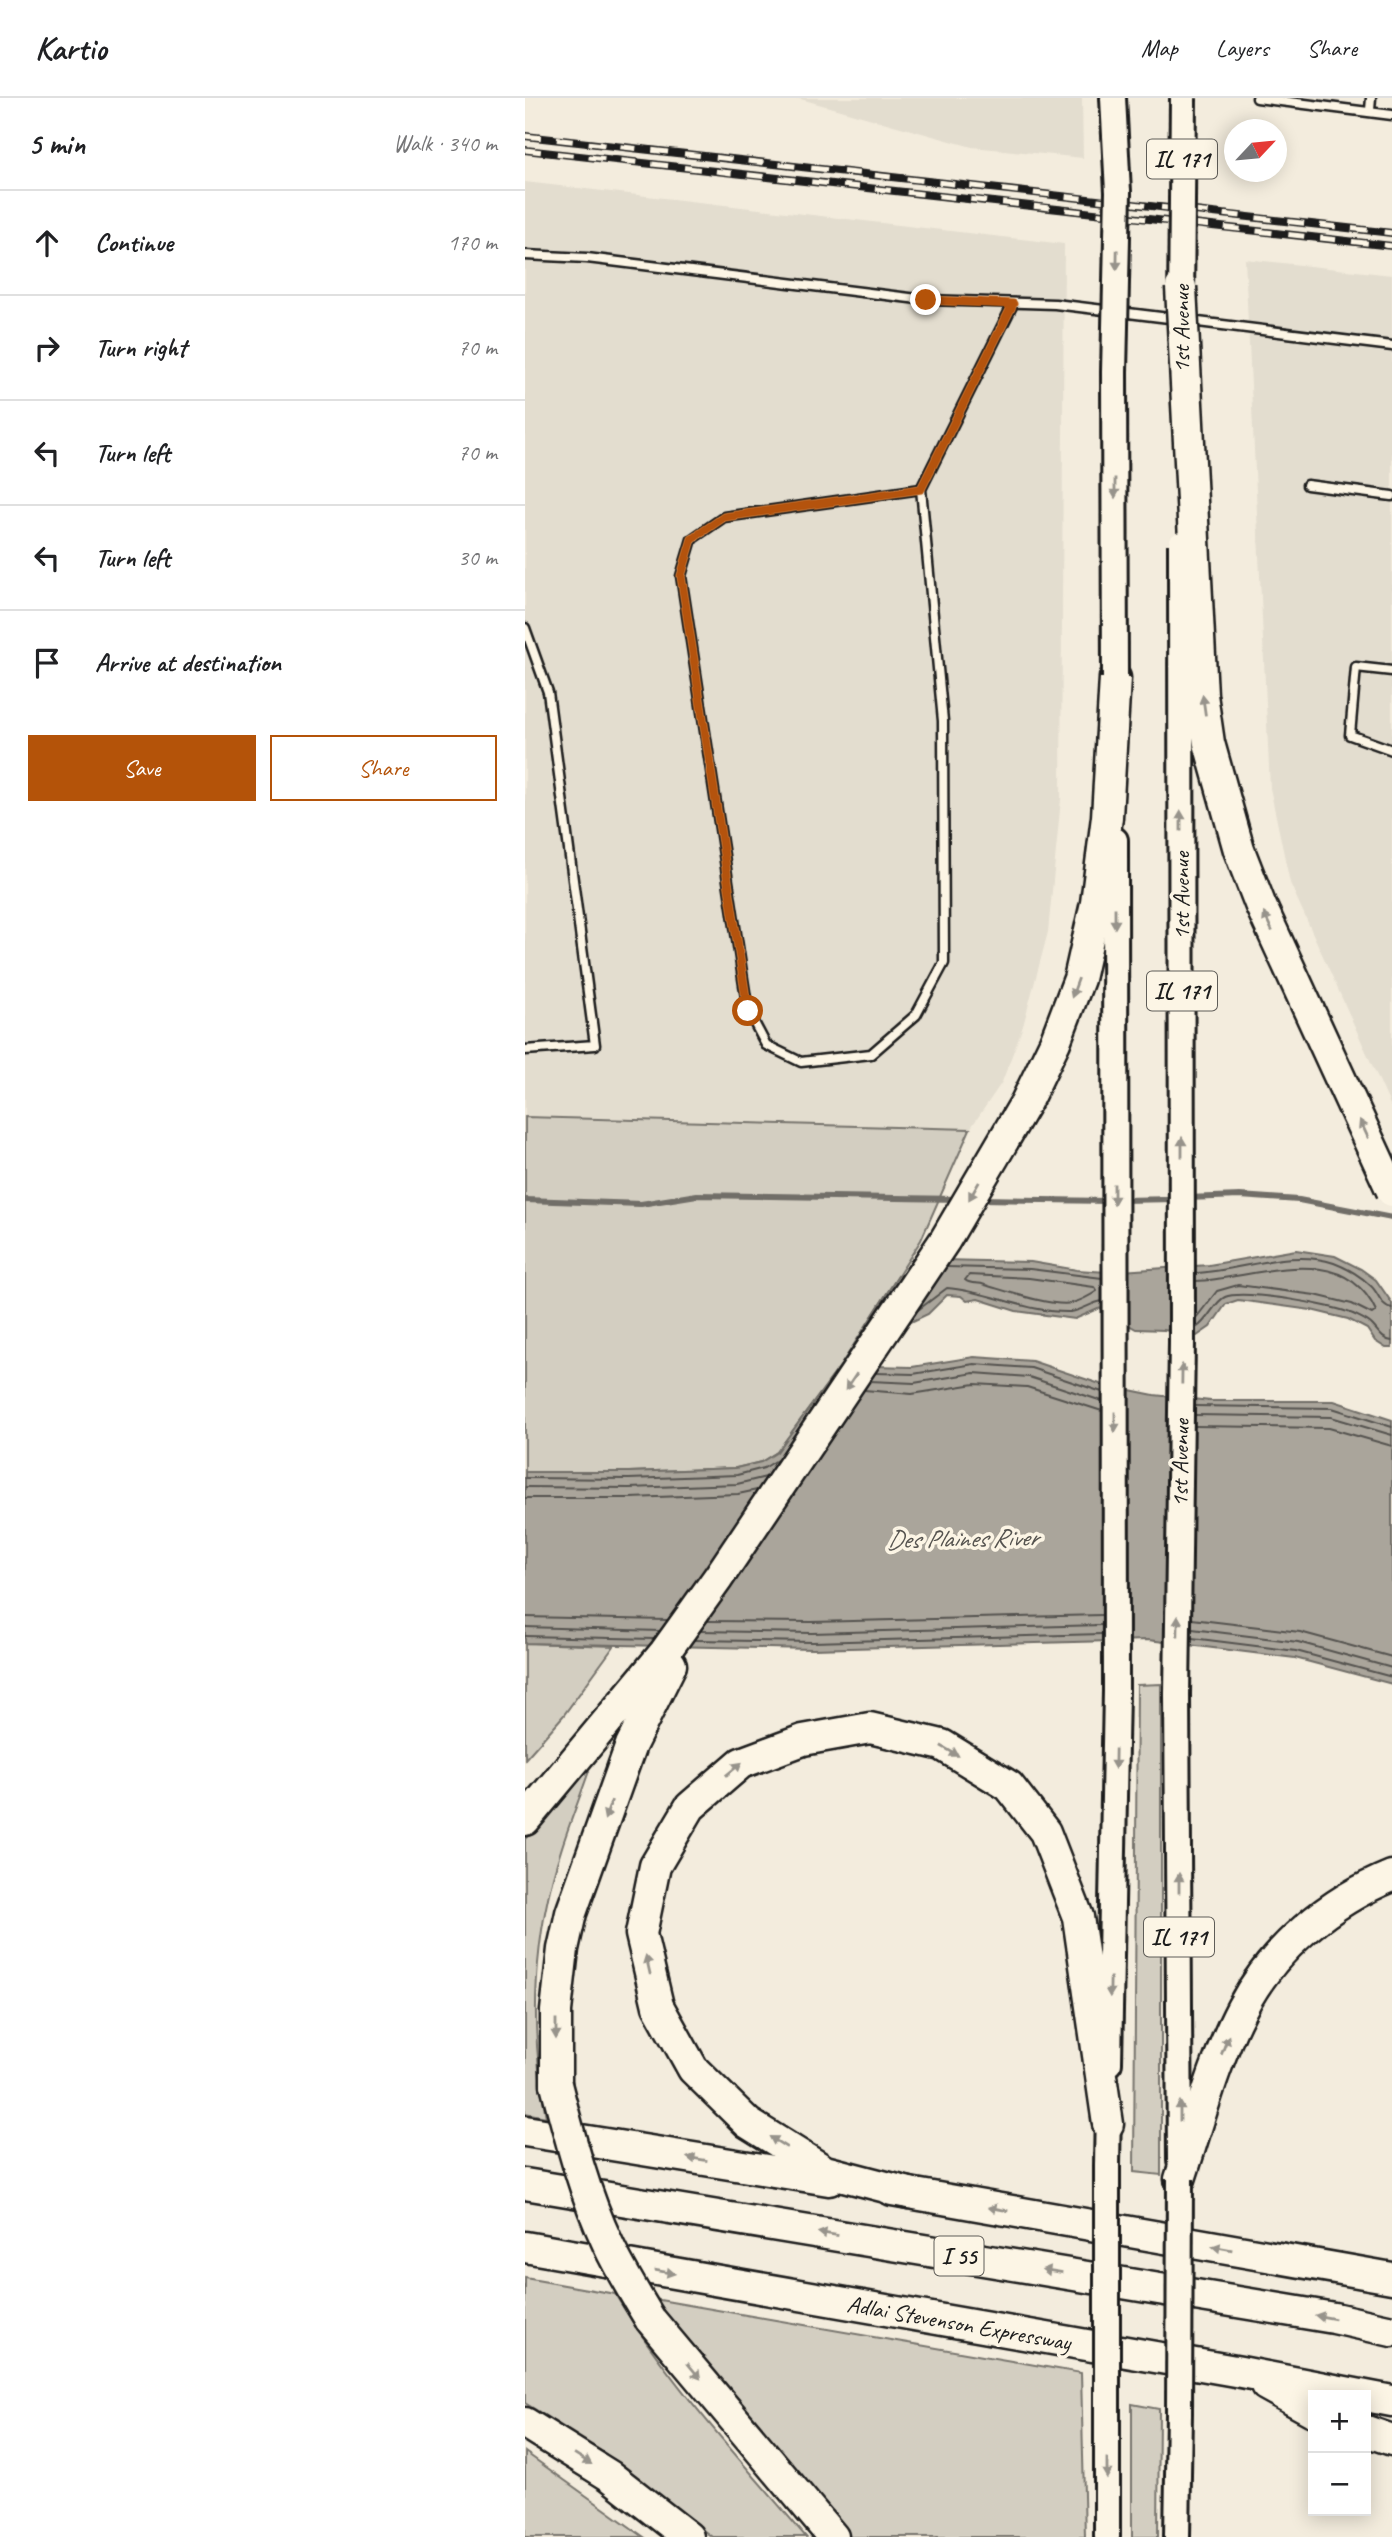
<!DOCTYPE html>
<meta charset="utf-8">
<style>
:root{--surface:#fff;--page:#f6f6f6;--text:#202124;--muted:#757577;--line:#e0e0e0;--accent:#b45309}
body{margin:0;font-family:Caveat,sans-serif;background:var(--page);color:var(--text)}
.controls{position:absolute;right:21px;bottom:21px;display:grid;overflow:hidden;border-radius:0px;box-shadow:0 4px 18px #0003}
.controls button{width:63px;height:63px;display:grid;place-items:center;padding:0;border:0;border-bottom:2px solid var(--line);background:var(--surface);color:var(--text);font:35px sans-serif}
.compass{position:absolute;left:699px;top:21px;width:63px;height:63px;border-radius:50%;background:var(--surface);box-shadow:0 4px 18px #0003;rotate:64deg}
.stop{position:absolute;width:21px;height:21px;margin:-16px;border:5px solid #b45309;border-radius:50%;background:#fff}
.stop.end{background:#b45309;border-color:#fff;box-shadow:0 2px 7px #0008}
.list{margin:0;padding:0;list-style:none}
h2{display:flex;justify-content:space-between;align-items:center;height:91px;margin:0;padding:0 28px;font-size:30px}
h2 small{font-size:23px;font-weight:400;color:var(--muted)}
.list li{display:grid;grid-template-columns:46px 1fr auto;gap:21px;align-items:center;box-sizing:border-box;height:105px;padding:0 28px;border-top:2px solid var(--line)}
.list b{display:block;font-size:26px;white-space:nowrap}
.list em{font-size:23px;font-style:normal;color:var(--muted)}
.actions{display:flex;gap:14px;padding:21px 28px}
.actions a{flex:1;padding:16px 0;border:2px solid var(--accent);border-radius:0px;text-align:center;font-size:24px;color:var(--accent)}
.actions .main{background:var(--accent);color:#fff}
.icon{flex:none;width:38px;height:38px;fill:none;stroke:currentColor;stroke-width:2;stroke-linecap:round;stroke-linejoin:round}
.map{position:relative;flex:none;width:867px;height:2439px;overflow:hidden}
header{display:flex;align-items:center;gap:42px;box-sizing:border-box;height:98px;padding:0 35px;background:var(--surface);border-bottom:2px solid var(--line)}
header strong{font-size:33px}
nav{display:flex;gap:38px;margin-inline-start:auto;font-size:24px}
main{display:flex}
aside{flex:1;background:var(--surface)}
.map>svg:first-child{display:block}
.built{fill:#e3ddcf}
.green{fill:#d3cec1;stroke:#78756e;stroke-width:2}
.water{fill:#aaa59b;stroke:#716e68;stroke-width:2}
.lines{fill:none;stroke-linecap:round;stroke-linejoin:round}
.shore{stroke:#55534f;stroke-width:2}
.stream{stroke:#716e68;stroke-width:6}
.service-casing{stroke:#1c1c1c;stroke-width:13}
.primary-casing{stroke:#1c1c1c;stroke-width:30}
.motorway-casing{stroke:#1c1c1c;stroke-width:35}
.service{stroke:#fcf5e5;stroke-width:8}
.primary{stroke:#fcf5e5;stroke-width:24}
.motorway{stroke:#fcf5e5;stroke-width:30}
.rail-casing{stroke:#1c1c1c;stroke-width:8}
.rail{stroke:#fcf5e5;stroke-width:5;stroke-dasharray:16;stroke-linecap:butt}
.primary-bridge-casing{stroke:#1c1c1c;stroke-width:30;stroke-linecap:butt}
.motorway-bridge-casing{stroke:#1c1c1c;stroke-width:35;stroke-linecap:butt}
.primary-bridge{stroke:#fcf5e5;stroke-width:24}
.motorway-bridge{stroke:#fcf5e5;stroke-width:30}
.oneway{fill:#97938b}
.route{stroke:#b45309;stroke-width:9}
.labels{text-anchor:middle;stroke-width:7;stroke-linejoin:round;paint-order:stroke}
.shield{fill:#fcf5e5;stroke:#5f5d58;stroke-width:2}
.shield-label{font-size:23px;font-weight:bold;fill:#1c1c1c}
.street-label{font-size:24px;fill:#1c1c1c;stroke:#fcf5e5}
.water-label{font-size:26px;font-style:italic;fill:#55534f;stroke:#fcf5e5}
</style>
<header>
<strong>Kartio</strong>
<nav><a>Map</a><a>Layers</a><a>Share</a></nav>
</header>
<main>
<aside>
<h2>5 min<small>Walk · 340 m</small></h2>
<ul class="list">
<li><svg class="icon" aria-label="ahead" viewBox="0 0 24 24"><path d="M12 20V5M6 11l6-6 6 6"/></svg><div><b>Continue</b></div><em>170 m</em></li>
<li><svg class="icon" aria-label="right" viewBox="0 0 24 24"><path d="M7 20v-9h11M14 6l5 5-5 5"/></svg><div><b>Turn right</b></div><em>70 m</em></li>
<li><svg class="icon" aria-label="left" viewBox="0 0 24 24"><path d="M17 20v-9H6M10 6l-5 5 5 5"/></svg><div><b>Turn left</b></div><em>70 m</em></li>
<li><svg class="icon" aria-label="left" viewBox="0 0 24 24"><path d="M17 20v-9H6M10 6l-5 5 5 5"/></svg><div><b>Turn left</b></div><em>30 m</em></li>
<li><svg class="icon" aria-label="arrive" viewBox="0 0 24 24"><path d="M6 21V4h12l-3 4 3 4H6"/></svg><div><b>Arrive at destination</b></div></li>
</ul>
<div class="actions"><a class="main">Save</a><a>Share</a></div>
</aside>
<div class="map">
<svg width="867" height="2439" viewBox="0 0 867 2439">
<rect width="100%" height="100%" fill="#f3ecdd"/>
<filter id="ink" filterUnits="userSpaceOnUse"><feTurbulence type="fractalNoise" baseFrequency=".0143" numOctaves="2"/><feDisplacementMap in="SourceGraphic" scale="14" xChannelSelector="R" yChannelSelector="G"/><feConvolveMatrix kernelMatrix="1 2 1 2 8 2 1 2 1" color-interpolation-filters="sRGB"/></filter>
<g filter="url(#ink)">
<g class="built">
<path d="M272,0H557L558,60L447,49Z"/>
<path d="M0,84L539,146L536,701L523,834L498,928L477,984L445,1031L0,1019Z"/>
<path d="M720,161L867,177V1011L765,785L745,690Z"/>
</g>
<g class="green">
<path d="M0,1019L445,1031L396,1142L316,1267L252,1354L236,1364L211,1370L104,1374H0Z"/>
<path d="M0,1545L89,1548L38,1618L0,1661Z"/>
<path d="M636,1586V2077L609,2074L612,1587Z"/>
<path d="M61,1669L64,1673C55,1699 45,1724 37,1749C8,1836 4,1929 21,2019L0,2015V1741Z"/>
<path d="M0,2180L90,2196C143,2284 215,2361 281,2439H187L78,2354L0,2305Z"/>
<path d="M129,2201L556,2275L560,2439H319L146,2225Z"/>
<path d="M607,2306L634,2311L633,2439H607Z"/>
<path d="M0,2354L119,2439H0Z"/>
</g>
<path class="water" d="M771,1152L810,1158L836,1171L851,1182L867,1205V1250H861L850,1243L842,1231L823,1221L786,1212L713,1202L701,1206L685,1229L672,1238L639,1232L611,1231L602,1226L586,1208L573,1211L550,1221L491,1213L453,1201L442,1203L436,1198L422,1197L403,1216L373,1230L349,1268L387,1269L449,1259L507,1263L575,1286L629,1297L686,1303H809L867,1322V1586L770,1560L623,1542L288,1551L0,1545V1374H104L211,1370L236,1364L252,1354L316,1267L373,1178L389,1170L418,1162L506,1164L552,1172L582,1174L684,1167Z"/>
<g class="lines">
<g class="shore">
<path d="M422,1169L505,1171L577,1180"/>
<path d="M671,1175C717,1173 764,1150 809,1165C822,1170 836,1178 846,1188C854,1195 855,1208 867,1210"/>
<path d="M444,1177L504,1180L569,1189L572,1193C566,1197 555,1203 547,1205C527,1209 481,1193 460,1187C453,1184 446,1187 440,1182Z"/>
<path d="M671,1183C730,1181 817,1140 851,1213L847,1216L827,1206L790,1197L713,1187L692,1193L671,1220"/>
<path d="M393,1212L422,1190C463,1193 503,1215 545,1214C556,1213 566,1205 577,1203"/>
<path d="M671,1230C684,1222 689,1204 700,1199C718,1191 809,1207 828,1216C834,1219 842,1222 847,1227C854,1234 856,1241 867,1243"/>
<path d="M350,1275L388,1276L449,1266L506,1270L577,1294"/>
<path d="M345,1283L389,1285L449,1275L504,1279L577,1303"/>
<path d="M339,1292L387,1296L450,1286L502,1289L577,1313"/>
<path d="M670,1308L807,1310L867,1329"/>
<path d="M670,1317L806,1319L867,1337"/>
<path d="M670,1328L804,1330L867,1348"/>
<path d="M0,1380L104,1381L212,1377L239,1370L252,1362"/>
<path d="M0,1389L104,1390L212,1386L241,1379"/>
<path d="M0,1400H105L213,1396L232,1392"/>
<path d="M0,1519L142,1522"/>
<path d="M667,1521L775,1534L867,1559"/>
<path d="M183,1523L287,1524L577,1517"/>
<path d="M0,1529L135,1533"/>
<path d="M667,1531L773,1544L867,1570"/>
<path d="M175,1533L287,1535L577,1527"/>
<path d="M0,1538L129,1541"/>
<path d="M667,1540L771,1553L867,1579"/>
<path d="M169,1542L288,1544L577,1536"/>
</g>
<g class="stream">
<path d="M662,1100L715,1098L774,1102L867,1120"/>
<path d="M456,1101L585,1103"/>
<path d="M0,1102L116,1106L172,1097L435,1101"/>
<path d="M596,1102L652,1101"/>
</g>
<g class="service-casing">
<g id="service">
<path d="M732,0L867,17"/>
<path d="M845,12L846,0"/>
<path d="M0,157L62,160L401,202L530,206L652,221"/>
<path d="M665,223L867,248"/>
<path d="M782,387L867,398"/>
<path d="M396,391L199,419L167,441L156,478L223,913L241,947L276,964L346,956L391,917L419,865L418,623L396,391L488,206"/>
<path d="M0,530L23,594L70,947L0,952"/>
<path d="M867,573L831,569L825,637L867,652"/>
</g>
</g>
<g class="primary-casing">
<g id="primary">
<path d="M588,0L593,94"/>
<path d="M652,1596L655,2063"/>
<path d="M584,1965L591,1593L590,742"/>
<path d="M582,2068L583,2008"/>
<path d="M582,2302V2439"/>
<path d="M652,2439L654,2315"/>
</g>
</g>
<g class="motorway-casing">
<g id="motorway">
<path d="M0,1722L140,1554L193,1480L420,1142L501,1004L530,944L554,881L571,805L582,719L590,580"/>
<path d="M31,1986V1913L38,1851L46,1815L106,1647L146,1567"/>
<path d="M0,2033L304,2082"/>
<path d="M655,2081C674,2024 689,1963 717,1910C748,1850 805,1803 867,1778"/>
<path d="M0,2086L809,2220L867,2233"/>
<path d="M367,2092L867,2180"/>
<path d="M384,2095L300,2073L223,2025L168,1971L133,1908L116,1836L130,1768L165,1709L216,1665L278,1642L345,1630L417,1647L484,1688L520,1734L553,1819L583,2026"/>
<path d="M0,2149L716,2274L867,2303"/>
<path d="M125,2221L308,2439"/>
<path d="M741,2287L788,2313"/>
<path d="M0,2325L85,2378L163,2439"/>
<path d="M841,2333L867,2342"/>
</g>
</g>
<use href="#service" class="service"/>
<use href="#primary" class="primary"/>
<use href="#motorway" class="motorway"/>
<g class="rail-casing">
<g id="rail">
<path d="M0,38L867,135"/>
<path d="M0,52L867,148"/>
</g>
</g>
<use href="#rail" class="rail"/>
<g class="primary-bridge-casing">
<g id="primary-bridge">
<path d="M656,206L658,0"/>
<path d="M590,580L589,274L593,94"/>
<path d="M652,1596L657,1244L656,446"/>
<path d="M582,2068V2302"/>
<path d="M654,2315L655,2081"/>
</g>
</g>
<g class="motorway-bridge-casing">
<g id="motorway-bridge">
<path d="M656,189L677,597L684,645L714,752L735,806L867,1093"/>
<path d="M31,1986C45,2040 59,2095 83,2146C95,2172 110,2196 125,2221"/>
</g>
</g>
<use href="#primary-bridge" class="primary-bridge"/>
<use href="#motorway-bridge" class="motorway-bridge"/>
</g>
<defs><path id="oneway-solid" d="M-6-.8H1V-3.2L6.5 0L1 3.2V.8H-6Z" transform="scale(1.75)"/></defs>
<g class="oneway">
<use href="#oneway-solid" transform="translate(592 162) rotate(91)"/>
<use href="#oneway-solid" transform="translate(590 390) rotate(90)"/>
<use href="#oneway-solid" transform="translate(679 607) rotate(-98)"/>
<use href="#oneway-solid" transform="translate(656 723) rotate(-90)"/>
<use href="#oneway-solid" transform="translate(590 820) rotate(90)"/>
<use href="#oneway-solid" transform="translate(743 824) rotate(-115)"/>
<use href="#oneway-solid" transform="translate(550 890) rotate(110)"/>
<use href="#oneway-solid" transform="translate(839 1031) rotate(-115)"/>
<use href="#oneway-solid" transform="translate(657 1049) rotate(-90)"/>
<use href="#oneway-solid" transform="translate(449 1093) rotate(120)"/>
<use href="#oneway-solid" transform="translate(589 1096) rotate(90)"/>
<use href="#oneway-solid" transform="translate(657 1276) rotate(-89)"/>
<use href="#oneway-solid" transform="translate(326 1284) rotate(124)"/>
<use href="#oneway-solid" transform="translate(590 1324) rotate(90)"/>
<use href="#oneway-solid" transform="translate(653 1528) rotate(-89)"/>
<use href="#oneway-solid" transform="translate(425 1653) rotate(30)"/>
<use href="#oneway-solid" transform="translate(590 1661) rotate(91)"/>
<use href="#oneway-solid" transform="translate(209 1671) rotate(-39)"/>
<use href="#oneway-solid" transform="translate(83 1712) rotate(110)"/>
<use href="#oneway-solid" transform="translate(654 1785) rotate(-90)"/>
<use href="#oneway-solid" transform="translate(123 1867) rotate(-103)"/>
<use href="#oneway-solid" transform="translate(585 1889) rotate(91)"/>
<use href="#oneway-solid" transform="translate(31 1931) rotate(90)"/>
<use href="#oneway-solid" transform="translate(700 1947) rotate(-69)"/>
<use href="#oneway-solid" transform="translate(655 2013) rotate(-90)"/>
<use href="#oneway-solid" transform="translate(253 2044) rotate(-148)"/>
<use href="#oneway-solid" transform="translate(172 2061) rotate(-171)"/>
<use href="#oneway-solid" transform="translate(473 2111) rotate(-170)"/>
<use href="#oneway-solid" transform="translate(303 2136) rotate(-171)"/>
<use href="#oneway-solid" transform="translate(697 2150) rotate(-170)"/>
<use href="#oneway-solid" transform="translate(527 2173) rotate(-171)"/>
<use href="#oneway-solid" transform="translate(140 2174) rotate(10)"/>
<use href="#oneway-solid" transform="translate(800 2219) rotate(-170)"/>
<use href="#oneway-solid" transform="translate(169 2273) rotate(50)"/>
<use href="#oneway-solid" transform="translate(58 2361) rotate(32)"/>
<use href="#oneway-solid" transform="translate(582 2370) rotate(90)"/>
</g>
</g>
<g class="lines" filter="url(#ink)">
<path class="route" d="M223,913L156,478L167,441L199,419L396,391L488,206L401,202"/>
</g>
<g class="labels">
<g class="shield">
<rect x="622" y="41.5" width="70" height="39" rx="5"/>
<rect x="622" y="873.5" width="70" height="39" rx="5"/>
<rect x="619" y="1819.5" width="70" height="39" rx="5"/>
<rect x="409.5" y="2138.5" width="49" height="39" rx="5"/>
</g>
<g class="shield-label">
<text x="657" y="69">IL 171</text>
<text x="657" y="901">IL 171</text>
<text x="654" y="1847">IL 171</text>
<text x="434" y="2166">I 55</text>
</g>
<g class="street-label">
<text transform="translate(656 231) rotate(-90)" y="8">1st Avenue</text>
<text transform="translate(656 798) rotate(-90)" y="8">1st Avenue</text>
<text transform="translate(655 1365) rotate(-89)" y="8">1st Avenue</text>
<text transform="translate(434 2225) rotate(10)" y="8">Adlai Stevenson Expressway</text>
</g>
<g class="water-label">
<text transform="translate(437 1440) rotate(-1)" y="9">Des Plaines River</text>
</g>
</g>
</svg>
<div class="controls">
<button>+</button>
<button>−</button>
</div>
<svg class="compass" viewBox="-18 -18 36 36"><path d="M0-13l5 13h-10z" fill="#e53935"/><path d="M0 13l5-13h-10z" fill="#757577"/></svg>
<div class="stop" style="left:223px;top:913px"></div>
<div class="stop end" style="left:401px;top:202px"></div>
</div>
</main>
